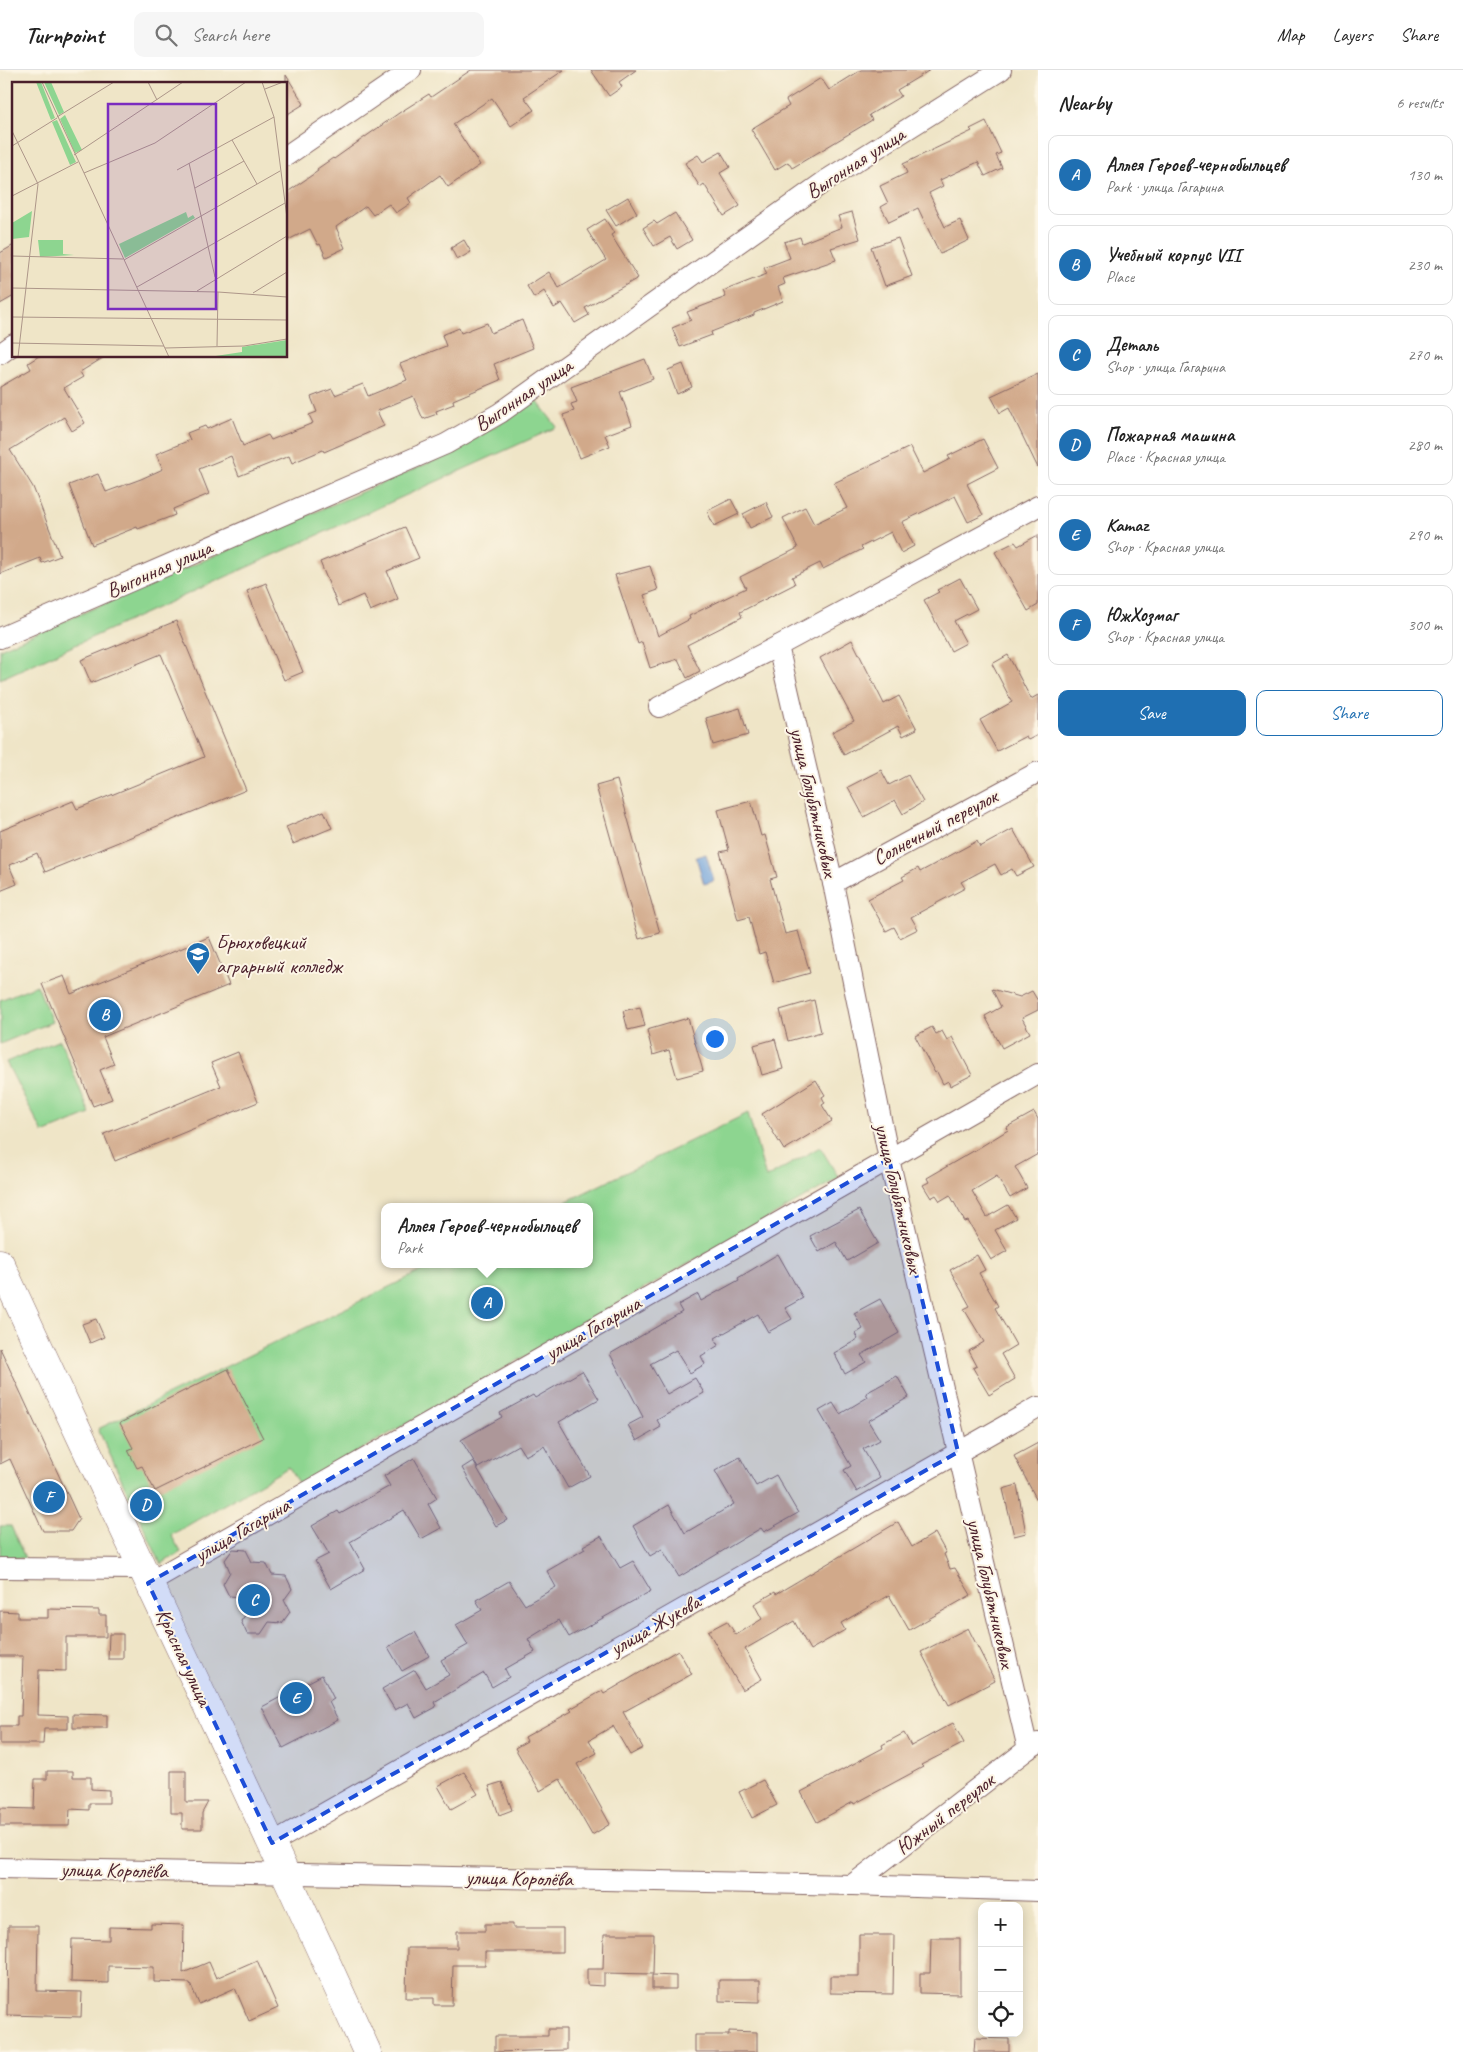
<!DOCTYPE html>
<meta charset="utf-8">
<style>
:root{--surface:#fff;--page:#f6f6f6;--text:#222;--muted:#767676;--line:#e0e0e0;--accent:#1f6fb2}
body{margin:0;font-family:Caveat,sans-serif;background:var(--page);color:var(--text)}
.controls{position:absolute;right:15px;bottom:15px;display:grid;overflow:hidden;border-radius:10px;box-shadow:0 2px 12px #0003}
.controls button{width:45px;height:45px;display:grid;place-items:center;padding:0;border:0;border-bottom:1px solid var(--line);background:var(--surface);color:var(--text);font:25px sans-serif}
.you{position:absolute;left:714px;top:968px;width:18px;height:18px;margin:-12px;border:4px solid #fff;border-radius:50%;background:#1a73e8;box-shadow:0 0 0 8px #1a73e833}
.badge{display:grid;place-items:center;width:32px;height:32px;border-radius:50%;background:var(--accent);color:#fff;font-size:16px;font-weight:700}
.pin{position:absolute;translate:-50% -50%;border:2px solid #fff;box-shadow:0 1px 5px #0006}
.popup{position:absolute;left:381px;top:1133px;width:212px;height:65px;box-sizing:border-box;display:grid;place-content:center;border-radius:10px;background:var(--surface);filter:drop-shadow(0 1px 4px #0005);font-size:16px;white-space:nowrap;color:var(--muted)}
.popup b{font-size:19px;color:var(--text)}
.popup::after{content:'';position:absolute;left:50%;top:100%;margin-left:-10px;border:10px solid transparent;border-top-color:var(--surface)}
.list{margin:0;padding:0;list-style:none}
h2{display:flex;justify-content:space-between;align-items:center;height:65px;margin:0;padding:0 20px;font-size:21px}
h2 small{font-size:16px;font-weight:400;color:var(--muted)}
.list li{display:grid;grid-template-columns:32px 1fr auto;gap:15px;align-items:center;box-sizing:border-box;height:80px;margin:0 10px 10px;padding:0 10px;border:1px solid var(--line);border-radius:10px}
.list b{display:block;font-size:19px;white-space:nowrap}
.list p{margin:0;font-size:16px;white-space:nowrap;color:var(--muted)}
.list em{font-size:16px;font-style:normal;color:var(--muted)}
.actions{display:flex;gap:10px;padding:15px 20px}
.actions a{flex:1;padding:11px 0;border:1px solid var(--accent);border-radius:10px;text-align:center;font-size:18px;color:var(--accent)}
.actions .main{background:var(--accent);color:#fff}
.icon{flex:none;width:28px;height:28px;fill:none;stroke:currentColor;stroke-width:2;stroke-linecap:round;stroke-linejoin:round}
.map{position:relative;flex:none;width:1038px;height:1982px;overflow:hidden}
header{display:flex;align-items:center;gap:30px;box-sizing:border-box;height:70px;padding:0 25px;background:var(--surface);border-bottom:1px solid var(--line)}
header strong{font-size:24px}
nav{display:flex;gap:28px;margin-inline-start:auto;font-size:18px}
.search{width:350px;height:45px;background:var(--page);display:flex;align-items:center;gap:12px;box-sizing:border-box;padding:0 18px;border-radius:10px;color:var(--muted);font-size:19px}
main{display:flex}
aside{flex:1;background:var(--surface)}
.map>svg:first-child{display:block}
.green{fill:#8dd590;stroke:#6c7a5e}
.water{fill:#71a3dc;stroke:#5e6184}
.building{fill:#d1a98a}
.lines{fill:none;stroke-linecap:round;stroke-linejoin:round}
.street-casing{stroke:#846462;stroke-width:22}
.secondary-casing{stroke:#846462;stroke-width:29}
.street{stroke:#fff;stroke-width:20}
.secondary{stroke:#fff;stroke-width:28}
.marked{fill:#1d4ed8;fill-opacity:0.2;stroke:#1d4ed8;stroke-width:4;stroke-dasharray:10 6;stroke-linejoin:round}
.labels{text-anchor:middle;stroke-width:4;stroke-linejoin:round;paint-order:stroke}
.street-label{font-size:21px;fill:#4a1f2b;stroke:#fcf5e5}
.poi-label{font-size:21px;fill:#4a1f2b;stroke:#fcf5e5;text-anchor:start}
.inset-road{fill:none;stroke:#ad9689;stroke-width:1}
.view{fill:#7b2cbf;fill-opacity:0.15;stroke:#7b2cbf;stroke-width:2.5}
.inset-edge{fill:none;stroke:#4a1f2b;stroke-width:2.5}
</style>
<header>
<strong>Turnpoint</strong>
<div class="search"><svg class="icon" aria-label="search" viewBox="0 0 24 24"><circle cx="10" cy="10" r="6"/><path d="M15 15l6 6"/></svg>Search here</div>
<nav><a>Map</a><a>Layers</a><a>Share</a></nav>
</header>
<main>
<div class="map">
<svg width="1038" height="1982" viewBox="0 0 1038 1982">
<rect width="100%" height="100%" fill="#fcf5e5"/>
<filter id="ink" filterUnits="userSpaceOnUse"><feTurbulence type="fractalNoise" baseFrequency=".02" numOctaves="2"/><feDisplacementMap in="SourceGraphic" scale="10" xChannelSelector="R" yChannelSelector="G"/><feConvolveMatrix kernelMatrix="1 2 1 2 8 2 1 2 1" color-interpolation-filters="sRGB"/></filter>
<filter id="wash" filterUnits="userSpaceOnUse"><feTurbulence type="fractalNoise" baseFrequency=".0096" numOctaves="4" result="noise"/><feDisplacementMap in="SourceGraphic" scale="20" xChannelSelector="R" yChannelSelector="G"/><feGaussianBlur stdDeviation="1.12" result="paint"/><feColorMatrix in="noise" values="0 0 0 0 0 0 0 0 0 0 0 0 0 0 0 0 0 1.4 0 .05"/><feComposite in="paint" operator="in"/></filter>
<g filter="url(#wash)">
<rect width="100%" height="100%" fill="#efe5c7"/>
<g class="green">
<path d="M537,331L557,357L0,609V579L449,384Z"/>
<path d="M37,915L52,952L0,974V930Z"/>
<path d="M60,970L90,1044L43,1063L6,992Z"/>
<path d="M748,1043L766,1108L820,1077L839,1108L299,1415L289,1397L171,1465L181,1482L161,1494L98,1359L436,1194H590V1137H555Z"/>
<path d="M0,1456H11L25,1488H0Z"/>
</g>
<path class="water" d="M706,784L714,811L704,814L696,787Z"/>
<g id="blocks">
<g class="building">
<path d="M471,0H564L524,27L534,40L511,56L492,28L453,54L480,95L448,117L440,105L408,128L411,133L396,143L389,134L373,145L366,136L336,157L345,178L326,187L320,174L318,175L310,159L286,171V123L318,101L317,99L333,88L334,89L399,43L429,24L431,27Z"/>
<path d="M591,0H636L619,12L622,17L609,26Z"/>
<path d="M861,0H930L897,20L901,26L869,45L872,50L792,98L788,92L775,100L751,59L789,36L786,30L821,8L829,20Z"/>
<path d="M286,5L304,34L286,45Z"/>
<path d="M986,51L1001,83L996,85L1002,98L985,106L978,92L940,110L943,116L929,123L945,157L960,150L969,170L940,184L918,138L889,152L881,137L888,133L880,116L907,103L903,94L972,61L970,59Z"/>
<path d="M721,82L730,97L720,103L740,136L724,146L704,114L700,117L685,93L698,85L703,92Z"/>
<path d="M628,127L637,143L616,156L606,140Z"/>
<path d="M852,142L860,169L831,178L836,190L783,208L785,214L778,217L783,231L754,243V245L711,262L712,265L680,277L672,258L691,250L687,242L726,227L723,221L767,204L764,198L790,188L784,172L800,167L802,173L842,157L838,146Z"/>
<path d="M675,143L692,170L677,179L670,167L654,176L643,158L654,151L657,154Z"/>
<path d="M605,149L614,163L611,165L638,208L585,238L589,245L575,253L562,233L554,238L544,221L534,228L527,216L549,202L559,218L606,190L587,160Z"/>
<path d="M898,168L912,206L885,216L871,177Z"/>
<path d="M464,170L471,182L457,190L451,178Z"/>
<path d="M14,175V226L0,234V183Z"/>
<path d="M522,250L533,278L494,294L500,310L453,330L454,334L436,341L437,344L423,349L413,326L377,341L384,356L324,382L323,380L292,393L289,386L239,406L231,386L199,399L209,424L173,439L175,445L138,459L137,457L92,475L69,415L98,404L106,422L141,409L163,399L156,384L190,370L187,363L205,356L207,359L232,348L243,376L268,365L271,370L313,353L309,345L317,342L311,327L332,319L335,325L363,314L368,326L407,310L400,294L446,276L442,265L459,258L461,263L487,253L491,263Z"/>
<path d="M39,286H106L80,302L83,307L64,318L85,353L72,361L64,347L10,380L33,417L60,486L42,493L40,488L0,504V317L31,299L28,293Z"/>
<path d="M645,289L653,309L620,322L632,355L605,365L610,376L580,388L563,345L574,341L571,334L577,332L571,317Z"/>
<path d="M683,294L692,317L677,324L668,300Z"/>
<path d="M1038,304V398L1009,338L1000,343L991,326Z"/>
<path d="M983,369L998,398L967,414L983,445L968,452L955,426L902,452L914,476L901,483L891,462L861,477L863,479L823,499L820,493L792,507L795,514L740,542L742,547L687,575L700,601L687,608L678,589L650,598L642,572L638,574L615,505L650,496L658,520L644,525L658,566L690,549L689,546L746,518L740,507L798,478L783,448L805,437L814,454L847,438L834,413L910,377L923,403L950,389L948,386Z"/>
<path d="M731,429L739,444L714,456L707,441Z"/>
<path d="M766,432L773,447L750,458L743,444Z"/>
<path d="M405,457L419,488L387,501L398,529L370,541L363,525L338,536L320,492Z"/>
<path d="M1038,465V535L1028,541L995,482L1015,472L1018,476Z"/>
<path d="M960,508L977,539L954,551L966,573L951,581L924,530L939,522L937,520Z"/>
<path d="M266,513L303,602L284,610L247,521Z"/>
<path d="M176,551L246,720L45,802L37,783L9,795L17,814L0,821V761L73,731L77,739L204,687L161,584L91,613L81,590Z"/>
<path d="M852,570L884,634L899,626L917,659L903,666L898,656L844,685L832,662L854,651L820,588Z"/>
<path d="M1008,585L1031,629L1038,625V665L1028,670L1026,666L997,681L980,650L1012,632L992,594Z"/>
<path d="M740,638L748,665L713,675L706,648Z"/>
<path d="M881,700L889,715L908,705L923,732L903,744L895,730L864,747L848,717Z"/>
<path d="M617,710L660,863L639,869L596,716Z"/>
<path d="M751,731L761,766L765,765L777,807L770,809L785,864L798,861L810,903L774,913L765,882L759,884L749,847L738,850L720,782L729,780L718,740Z"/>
<path d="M324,741L332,758L293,774L286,757Z"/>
<path d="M1013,759L1034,797L1016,806L1012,799L1001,805L995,794L961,812L965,818L911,847L918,859L900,868L894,857L886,861L868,829L904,810L902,807L918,798L920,802L977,771L980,777Z"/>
<path d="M209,867L229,915L103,967L114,994L100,1000L112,1029L93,1036L42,914L64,906L71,924Z"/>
<path d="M992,919L1020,927L1032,921L1038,931V940L1022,948L1030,963L1002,978L985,946L1001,937Z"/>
<path d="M814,930L821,962L788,971L780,940Z"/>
<path d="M640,937L645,956L628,960L623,941Z"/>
<path d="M688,948L703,1001L677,1008L669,980L653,985L647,960Z"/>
<path d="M932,957L936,964L942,961L947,970L952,967L972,1005L950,1016L948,1011L943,1014L937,1002L935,1003L915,966Z"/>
<path d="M775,969L783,999L762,1005L754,975Z"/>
<path d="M238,982L258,1032L115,1091L104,1064L221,1016L211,993Z"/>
<path d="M816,1010L825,1025L822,1027L825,1033L822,1035L832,1051L784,1080L762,1044Z"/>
<path d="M1034,1042L1038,1049V1084L1015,1097L1027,1118L1010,1128L997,1106L972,1121L987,1147L1008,1135L1016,1148L995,1160L1007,1181L991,1190L968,1151L965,1152L950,1125L940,1131L936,1125L931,1128L923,1115L929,1112L927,1108L977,1079L1008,1060L1007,1057Z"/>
<path d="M859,1140L878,1173L847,1191L836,1172L819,1182L810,1166Z"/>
<path d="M778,1184L803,1228L785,1238L792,1249L768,1262L758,1244L715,1268L719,1275L701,1286L705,1294L690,1303L676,1280L650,1294L667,1324L695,1308L704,1323L657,1350L661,1357L637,1371L628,1355L643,1347L610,1284L682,1242L678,1235L698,1224L701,1231L739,1210L738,1208Z"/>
<path d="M977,1185L985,1200L979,1203L998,1236L995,1238L1016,1275L1001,1284L1015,1309L989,1325L973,1298L977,1296L969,1281L984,1272L964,1239L970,1236L950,1200Z"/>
<path d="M880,1229L899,1263L861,1285L866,1292L845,1304L834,1283L858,1269L855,1264L863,1259L854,1243Z"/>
<path d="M96,1249L104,1267L90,1273L82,1254Z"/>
<path d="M0,1278L79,1449L71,1461H43L10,1389L0,1394Z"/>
<path d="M228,1299L263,1368L155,1421L142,1396L137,1398L128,1380L133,1378L120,1353Z"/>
<path d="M582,1301L599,1329L559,1352L590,1406L568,1418L544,1376L525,1386L518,1375L478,1398L461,1370L502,1347L500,1343L533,1325L535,1328Z"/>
<path d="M897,1306L909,1327L868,1351L880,1370L863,1379L880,1408L857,1422L844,1400L851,1396L819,1341L833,1333L840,1344L868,1327L866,1323Z"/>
<path d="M1038,1373V1432L1014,1386Z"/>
<path d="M740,1387L756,1416L776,1405L798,1443L764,1462L761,1458L679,1507L662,1479L650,1486L633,1456L669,1435L685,1463L734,1434L715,1401Z"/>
<path d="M414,1388L437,1428L428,1434L441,1458L421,1469L404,1440L350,1472L365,1499L331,1519L315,1491L329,1484L312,1456L338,1441L340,1444L390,1416L384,1406Z"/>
<path d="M473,1391L507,1450L496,1456L462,1398Z"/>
<path d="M1017,1415L1026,1463L1014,1466L1003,1419Z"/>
<path d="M898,1452L912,1477L935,1463L946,1483L944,1484L950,1499L955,1498L971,1525L909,1560L889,1525L841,1553L845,1560L810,1580L794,1551L745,1579L762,1609L742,1620L708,1561L727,1551L736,1565L762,1549L754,1534L775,1522L776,1524Z"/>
<path d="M601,1466L620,1498L633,1491L651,1521L569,1567L559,1550L528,1569L535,1582L505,1599L509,1607L492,1617L484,1603L434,1632L436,1637L416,1648L408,1633L395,1640L382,1619L415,1600L426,1618L449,1605L441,1590L468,1575L456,1555L482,1540L476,1530L509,1511L525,1535L556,1517L547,1501L585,1479L583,1476Z"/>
<path d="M233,1479L246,1480L252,1492L266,1493L272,1505L286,1506L292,1519L284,1530L290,1542L282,1553L269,1552L261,1564H247L241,1551L257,1528L229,1526L223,1514L230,1502L225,1490Z"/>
<path d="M48,1539L99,1540V1545H106V1567H66V1601L39,1600L38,1645L68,1646V1659H44L43,1674H0V1656H17V1646H21L23,1586H0V1541L18,1542V1548H48Z"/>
<path d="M968,1558L995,1611L949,1635L921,1582Z"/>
<path d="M415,1562L429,1586L402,1601L388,1577Z"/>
<path d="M109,1564H123V1589H108Z"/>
<path d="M678,1580L692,1604L623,1642L643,1678L630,1685L613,1656L589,1670L597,1683L577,1694L610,1754L592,1765L560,1709L540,1721L515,1678L527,1671L525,1667L572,1641L570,1639L602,1621L604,1624Z"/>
<path d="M322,1605L334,1629L329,1632L338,1650L283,1678L262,1637Z"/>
<path d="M73,1644L107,1645V1658H73Z"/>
<path d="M953,1653L964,1673L921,1695L923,1697L882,1719L854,1734L853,1732L817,1752L801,1722L883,1678L882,1675L904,1663L911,1676Z"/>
<path d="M47,1701H73V1707H91V1719L109,1720V1733H89V1740L70,1739L69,1756H0V1738L34,1739L35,1709H47Z"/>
<path d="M171,1701H186V1732H208L202,1743V1759H182V1743H171Z"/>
<path d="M464,1702L478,1724L451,1739L438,1716Z"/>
<path d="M763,1710L777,1735L752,1748L739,1722Z"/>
<path d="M502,1712L512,1740L499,1745L489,1716Z"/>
<path d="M151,1854L184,1855L183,1903L209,1892L216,1908L257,1890L278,1938L249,1951L235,1918L199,1934L190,1913L154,1912V1897L108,1896V1913L71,1912L72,1869L109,1870V1857L151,1858Z"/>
<path d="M485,1854H513V1858H563V1882H485V1895H453L452,1935H434V1928H406L407,1878H457V1861H485Z"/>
<path d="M8,1856H38L37,1921L82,1922L81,1947L7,1945Z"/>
<path d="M604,1864H654L653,1904L604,1903V1916L587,1915V1899H603Z"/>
<path d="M859,1865H894L893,1924L830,1923V1906H859Z"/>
<path d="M931,1868H960V1924L920,1923V1903H930Z"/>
<path d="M652,1905L676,1906V1919H652Z"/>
<path d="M719,1910H760V1932L719,1931Z"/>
<path d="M548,1959H566V1980L495,1982V1966H548Z"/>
<path d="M729,1961L757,1962V1982H695V1965H729Z"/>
<path d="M975,1968L1009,1969V1982H974Z"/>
</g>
</g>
</g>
<g filter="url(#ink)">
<use href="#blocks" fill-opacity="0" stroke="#846462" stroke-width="1"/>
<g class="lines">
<g class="street-casing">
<g id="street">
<path d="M286,86L411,0"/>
<path d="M0,284L14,274"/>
<path d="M0,568L446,374L500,343L828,109L1001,0"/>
<path d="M778,576L833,813L889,1089L1028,1679"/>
<path d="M659,637L778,576L1038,436"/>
<path d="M833,813L1038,702"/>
<path d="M0,1498L142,1499"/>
<path d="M148,1513L1038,1004"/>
<path d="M272,1773L1038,1337"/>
<path d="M0,1798L852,1815L1038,1821"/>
<path d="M852,1815L1028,1679L1038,1673"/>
</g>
</g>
<g class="secondary-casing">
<path id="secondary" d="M0,1193C121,1457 248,1717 367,1982"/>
</g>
<use href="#street" class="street"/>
<use href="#secondary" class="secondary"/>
</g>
</g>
<path class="marked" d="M889,1089L958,1382L272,1773L148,1513Z"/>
<defs>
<g id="university-pin" transform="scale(1.25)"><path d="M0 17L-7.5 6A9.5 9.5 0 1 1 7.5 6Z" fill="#1f6fb2" stroke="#fcf5e5"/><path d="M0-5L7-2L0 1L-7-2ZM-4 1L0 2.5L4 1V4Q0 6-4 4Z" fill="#fff"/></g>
</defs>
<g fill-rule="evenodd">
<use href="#university-pin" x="198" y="884"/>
</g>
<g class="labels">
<g class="street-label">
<text transform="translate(855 93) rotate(-33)" y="7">Выгонная улица</text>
<text transform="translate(523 325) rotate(-34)" y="7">Выгонная улица</text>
<text transform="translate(159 499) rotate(-24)" y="7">Выгонная улица</text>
<text transform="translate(814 732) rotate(77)" y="7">улица Голубятниковых</text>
<text transform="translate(935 757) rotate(-28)" y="7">Солнечный переулок</text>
<text transform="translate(899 1128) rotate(77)" y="7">улица Голубятниковых</text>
<text transform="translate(593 1258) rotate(-30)" y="7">улица Гагарина</text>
<text transform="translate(242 1460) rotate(-30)" y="7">улица Гагарина</text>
<text transform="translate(991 1523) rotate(77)" y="7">улица Голубятниковых</text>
<text transform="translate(655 1555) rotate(-30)" y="7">улица Жукова</text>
<text transform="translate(184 1587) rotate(65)" y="7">Красная улица</text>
<text transform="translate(945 1744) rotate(-38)" y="7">Южный переулок</text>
<text transform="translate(114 1800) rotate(1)" y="7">улица Королёва</text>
<text transform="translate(519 1808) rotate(1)" y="7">улица Королёва</text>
</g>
<g class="poi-label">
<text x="216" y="879">Брюховецкий<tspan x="216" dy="24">аграрный колледж</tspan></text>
</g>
</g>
<g transform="translate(12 12)">
<rect width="275" height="275" fill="#efe5c7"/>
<path d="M24,0H29L43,36L39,38ZM32,0H39L52,30L47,33ZM53,33L70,68L63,71L48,37ZM45,38L64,80L58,83L40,40ZM20,129L17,155L0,157V141ZM174,130L176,136L181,133L183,136L113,176L107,162ZM26,158H51V172L62,173L28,175ZM275,258V275H197L230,270V265Z" fill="#8dd590"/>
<path class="inset-road" d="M30,0L157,275M136,0L145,18M250,0L262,35L275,136M253,7L271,0M45,35L102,0M0,49L26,102L6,275M220,58L245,102M0,64L45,36M62,73L171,0M177,81L203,195M165,88L262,35M72,91L143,61L234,0M183,106L232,79M0,114L66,80M0,174L111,177M112,178L268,89M125,205L273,121M0,206L206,210L275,215M185,209L275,154M241,211L275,190M0,235L275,238M0,261L152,264M205,264L206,210M153,266L232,264L275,257"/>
<path class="view" d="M96,22H204V227H96Z"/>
<rect width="275" height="275" class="inset-edge"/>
</g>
</svg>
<div class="controls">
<button>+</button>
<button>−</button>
<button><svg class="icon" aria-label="locate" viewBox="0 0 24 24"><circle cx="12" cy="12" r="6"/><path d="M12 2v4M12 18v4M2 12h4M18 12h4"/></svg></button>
</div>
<div class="you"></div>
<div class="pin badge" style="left:487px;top:1233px">A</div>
<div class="popup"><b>Аллея Героев-чернобыльцев</b>Park</div>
<div class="pin badge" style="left:105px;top:945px">B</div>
<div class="pin badge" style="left:254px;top:1530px">C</div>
<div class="pin badge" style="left:146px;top:1435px">D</div>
<div class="pin badge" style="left:296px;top:1628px">E</div>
<div class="pin badge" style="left:49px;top:1427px">F</div>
</div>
<aside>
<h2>Nearby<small>6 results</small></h2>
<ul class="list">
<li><span class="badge">A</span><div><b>Аллея Героев-чернобыльцев</b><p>Park · улица Гагарина</p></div><em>130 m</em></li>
<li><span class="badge">B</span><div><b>Учебный корпус VII</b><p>Place</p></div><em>230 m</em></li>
<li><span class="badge">C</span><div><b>Деталь</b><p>Shop · улица Гагарина</p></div><em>270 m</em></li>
<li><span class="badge">D</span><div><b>Пожарная машина</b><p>Place · Красная улица</p></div><em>280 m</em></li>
<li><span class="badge">E</span><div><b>Kamaz</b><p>Shop · Красная улица</p></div><em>290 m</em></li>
<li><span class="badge">F</span><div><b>ЮжХозмаг</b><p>Shop · Красная улица</p></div><em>300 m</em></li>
</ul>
<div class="actions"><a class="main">Save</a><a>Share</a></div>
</aside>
</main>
